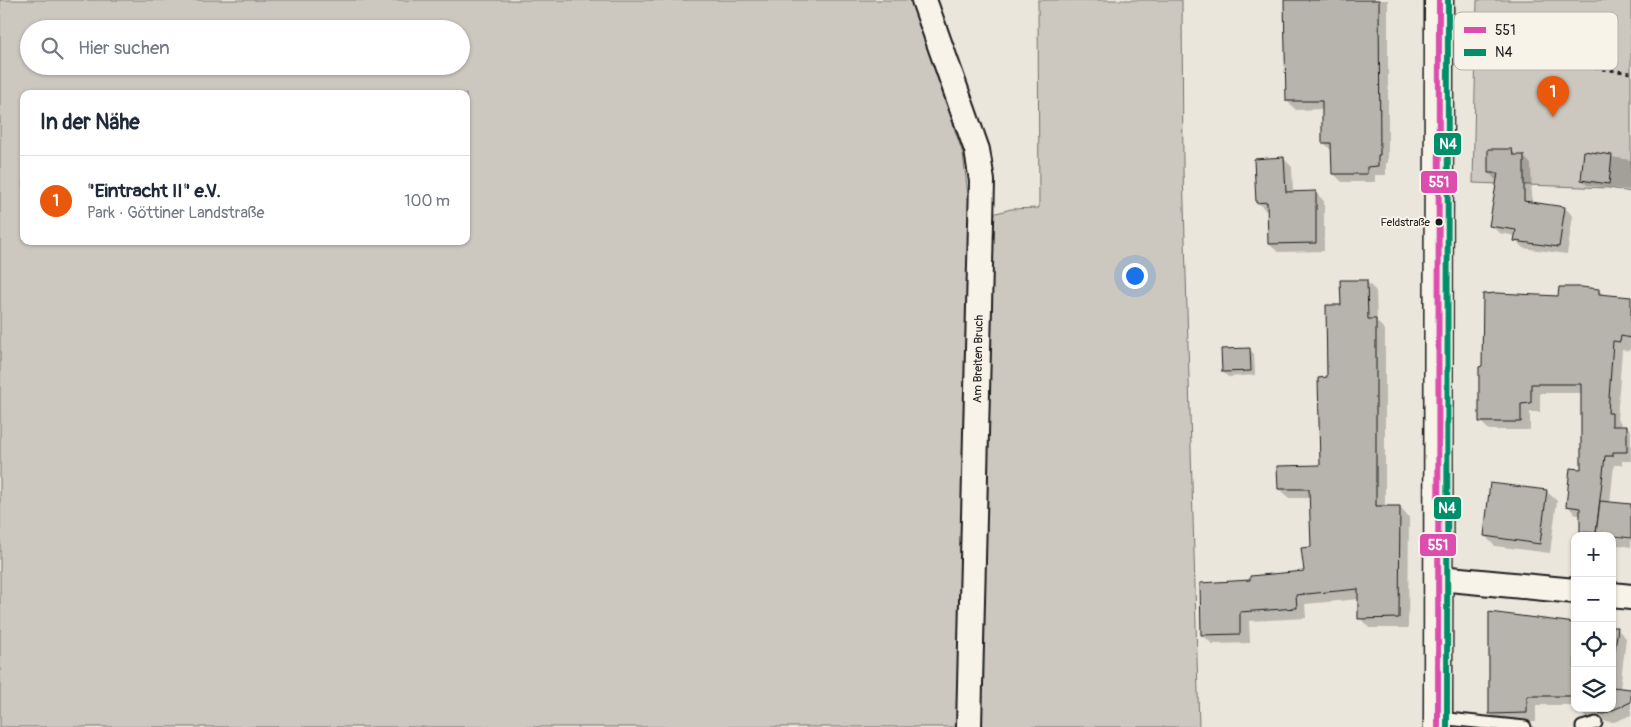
<!DOCTYPE html>
<html lang="de">
<meta charset="utf-8">
<style>
:root{--surface:#fff;--page:#f2f2f3;--text:#1f2937;--muted:#747a83;--line:#e0e1e3;--accent:#ea580c}
body{margin:0;font-family:Pangolin,sans-serif;background:var(--page);color:var(--text)}
.controls{position:absolute;right:15px;bottom:15px;display:grid;overflow:hidden;border-radius:10px;box-shadow:0 1px 4px #0004}
.controls button{width:45px;height:45px;display:grid;place-items:center;padding:0;border:0;border-bottom:1px solid var(--line);background:var(--surface);color:var(--text);font:25px sans-serif}
.you{position:absolute;left:1134px;top:275px;width:18px;height:18px;margin:-12px;border:4px solid #fff;border-radius:50%;background:#1a73e8;box-shadow:0 0 0 8px #1a73e833}
.badge{display:grid;place-items:center;width:32px;height:32px;border-radius:50%;background:var(--accent);color:#fff;font-size:16px;font-weight:700}
.pin{position:absolute;translate:-50% -41px;filter:drop-shadow(0 1px 2px #0008)}
.pin::after{content:'';position:absolute;top:26px;width:18px;height:15px;background:inherit;clip-path:polygon(0 0,100% 0,50% 100%)}
.list{margin:0;padding:0;list-style:none}
h2{display:flex;justify-content:space-between;align-items:center;height:65px;margin:0;padding:0 20px;font-size:21px}
h2 small{font-size:16px;font-weight:400;color:var(--muted)}
.list li{display:grid;grid-template-columns:32px 1fr auto;gap:15px;align-items:center;box-sizing:border-box;height:90px;padding:0 20px;border-top:1px solid var(--line)}
.list b{display:block;font-size:19px;white-space:nowrap}
.list p{margin:0;font-size:16px;white-space:nowrap;color:var(--muted)}
.list em{font-size:16px;font-style:normal;color:var(--muted)}
.icon{flex:none;width:28px;height:28px;fill:none;stroke:currentColor;stroke-width:2;stroke-linecap:round;stroke-linejoin:round}
.map{position:relative;flex:none;width:1631px;height:727px;overflow:hidden}
.search{position:absolute;background:var(--surface);box-shadow:0 1px 4px #0004;left:20px;top:20px;width:450px;height:55px;display:flex;align-items:center;gap:12px;box-sizing:border-box;padding:0 18px;border-radius:28px;color:var(--muted);font-size:19px}
.panel{position:absolute;background:var(--surface);box-shadow:0 1px 4px #0004;left:20px;top:90px;width:450px;height:155px;border-radius:10px}
.map>svg:first-child{display:block}
.green{fill:#ccc8c0;stroke:#74726e;fill-rule:evenodd}
.shadow{fill:#0003}
.building{fill:#b6b4ac;stroke:#1c1c1c}
.lines{fill:none;stroke-linecap:round;stroke-linejoin:round}
.lane-casing{stroke:#1c1c1c;stroke-width:15}
.street-casing{stroke:#1c1c1c;stroke-width:28}
.secondary-casing{stroke:#1c1c1c;stroke-width:31}
.path{stroke:#1c1c1c;stroke-width:3;stroke-dasharray:4 4;stroke-linecap:butt}
.lane{stroke:#f7f3e8;stroke-width:11}
.street{stroke:#f7f3e8;stroke-width:24}
.secondary{stroke:#f7f3e8;stroke-width:28}
.bus-1-casing{stroke:#f7f3e8;stroke-width:10}
.bus-2-casing{stroke:#f7f3e8;stroke-width:10}
.bus-1{stroke:#dd4dae;stroke-width:6}
.bus-2{stroke:#008d6a;stroke-width:6}
.bus-dot{fill:#1c1c1c;stroke:#f7f3e8;stroke-width:2}
.labels{text-anchor:middle;stroke-width:4;stroke-linejoin:round;paint-order:stroke}
.bus-label{font-size:11px;fill:#1c1c1c;stroke:#f7f3e8;text-anchor:end}
.street-label{font-size:12px;fill:#1c1c1c;stroke:#f7f3e8}
.key{fill:#f7f3e8;stroke:#b5b2ab;stroke-width:1}
.key-label{font-size:14px;fill:#1c1c1c}
.line-badge{stroke:#f7f3e8;stroke-width:2}
.badge-label{font-size:14px;text-anchor:middle;font-weight:bold;fill:#fff}
</style>
<div class="map">
<svg width="1631" height="727" viewBox="0 0 1631 727">
<rect width="100%" height="100%" fill="#eae6dc"/>
<filter id="ink" filterUnits="userSpaceOnUse"><feTurbulence type="fractalNoise" baseFrequency=".02" numOctaves="2"/><feDisplacementMap in="SourceGraphic" scale="10" xChannelSelector="R" yChannelSelector="G"/><feConvolveMatrix kernelMatrix="1 2 1 2 8 2 1 2 1" color-interpolation-filters="sRGB"/></filter>
<g filter="url(#ink)">
<g class="green">
<path d="M0,0H911L963,154L971,220L1011,209L1039,208L1038,0H1182L1183,170L1199,727H0ZM29,29H461V66H29ZM24,94H466V241H24Z"/>
<path d="M1477,0H1631V192L1609,188L1473,183Z"/>
</g>
<g class="shadow">
<path d="M1285,0H1388V163H1386V175H1375V182H1342L1333,173V152L1324,143L1323,109L1296,110L1287,101Z"/>
<path d="M1512,151L1517,156H1523L1531,164L1532,203L1565,208L1573,216L1567,254L1523,248L1515,240L1516,236L1499,233L1491,225L1497,181L1489,173Z"/>
<path d="M1585,153L1631,160V190L1587,185L1582,180Z"/>
<path d="M1284,159L1292,167L1293,193L1315,192L1324,201V251L1278,252L1269,244V211H1266L1258,202Z"/>
<path d="M1366,281L1376,291L1377,322L1385,330V507H1399L1409,517L1408,628H1369L1360,618L1359,599L1305,604L1306,618L1249,621L1250,643L1212,644L1203,635L1251,581L1305,572L1312,548L1311,498H1289L1279,489L1321,467L1328,378L1342,306Z"/>
<path d="M1599,290L1604,296L1631,298V345L1629,351L1622,350L1617,419L1621,423V427H1627L1631,431V461H1622V465H1614L1610,503L1631,506V537L1607,534V536H1586L1581,532L1582,515H1576L1567,505L1582,470V393H1540V412H1530V430H1489L1480,421L1484,368L1559,297Z"/>
<path d="M1249,349L1254,354L1255,375L1228,377L1223,372Z"/>
<path d="M1546,491L1557,501L1550,553L1495,546L1485,536Z"/>
<path d="M1612,537L1631,539V547L1612,544Z"/>
<path d="M1575,624V705H1536V722L1499,723L1490,713Z"/>
<path d="M1612,628L1617,629L1626,638L1620,689L1631,690V715L1614,722L1587,719L1578,710L1612,708Z"/>
</g>
<g class="building">
<path d="M1284,0H1379L1380,155H1378V166L1367,167V174H1332L1331,143H1322V101H1286Z"/>
<path d="M1488,149H1512L1513,155H1524V201L1565,207L1559,247L1514,241L1516,230L1489,226L1498,173H1488Z"/>
<path d="M1584,151L1612,155L1609,184L1581,180Z"/>
<path d="M1284,157L1286,192L1316,191V243L1268,244L1267,202L1256,203L1254,159Z"/>
<path d="M1340,280H1367L1368,319H1376V506H1400L1399,618L1358,619V589L1296,595L1297,608L1240,612V634L1201,635L1200,583L1250,580V576L1304,571L1301,548L1311,547L1309,489H1278L1277,466L1320,465L1318,378L1327,377L1326,305H1341Z"/>
<path d="M1559,287H1581L1599,289V294L1631,297V338L1621,336L1620,342L1613,341L1608,413H1612V426H1627V452H1613V456H1605L1596,533L1580,532V508L1566,506L1570,468L1581,469V384H1531V403L1521,404V422H1479V367L1482,366L1483,294L1497,293L1558,296Z"/>
<path d="M1250,348L1251,371L1222,372L1221,349Z"/>
<path d="M1490,483L1547,490L1540,544L1484,536Z"/>
<path d="M1600,501L1631,504V538L1596,534Z"/>
<path d="M1489,612L1575,623V696H1527V713L1489,714Z"/>
<path d="M1612,627H1618L1612,672Z"/>
<path d="M1612,687L1631,689V702L1604,714L1576,710L1577,708H1612Z"/>
</g>
<g class="lines">
<g class="lane-casing">
<g id="lane">
<path d="M1438,718L1525,727"/>
<path d="M1582,727L1596,723"/>
</g>
</g>
<g class="street-casing">
<g id="street">
<path d="M924,0L977,150L982,181L969,727"/>
<path d="M1439,578L1575,591"/>
<path d="M1612,595L1631,597"/>
</g>
</g>
<g class="secondary-casing">
<path id="secondary" d="M1438,727L1439,0"/>
</g>
<path class="path" d="M1468,50L1631,73"/>
<use href="#lane" class="lane"/>
<use href="#street" class="street"/>
<use href="#secondary" class="secondary"/>
<g class="bus-1-casing">
<path id="bus-1" d="M1438,727L1439,0"/>
</g>
<g class="bus-2-casing">
<path id="bus-2" d="M1447,727L1448,0"/>
</g>
<use href="#bus-1" class="bus-1"/>
<use href="#bus-2" class="bus-2"/>
</g>
</g>
<circle class="bus-dot" cx="1439" cy="222" r="4.5"/>
<g class="labels">
<g class="bus-label">
<text x="1430" y="226">Feldstraße</text>
</g>
<g class="street-label">
<text transform="translate(978 359) rotate(-89)" y="4">Am Breiten Bruch</text>
</g>
</g>
<rect x="1454" y="12" width="164" height="58" rx="8" class="key"/>
<rect x="1464" y="27" width="22" height="6" fill="#dd4dae"/>
<rect x="1464" y="49" width="22" height="7" fill="#008d6a"/>
<g class="key-label">
<text x="1495" y="35">551</text>
<text x="1495" y="57">N4</text>
</g>
<g class="line-badge">
<rect x="1433" y="132" width="29" height="24" rx="5" fill="#008d6a"/>
<rect x="1420" y="170" width="38" height="24" rx="5" fill="#dd4dae"/>
<rect x="1433" y="496" width="29" height="24" rx="5" fill="#008d6a"/>
<rect x="1419" y="533" width="38" height="24" rx="5" fill="#dd4dae"/>
</g>
<g class="badge-label">
<text x="1448" y="149">N4</text>
<text x="1439" y="187">551</text>
<text x="1447" y="513">N4</text>
<text x="1438" y="550">551</text>
</g>
</svg>
<div class="controls">
<button>+</button>
<button>−</button>
<button><svg class="icon" aria-label="locate" viewBox="0 0 24 24"><circle cx="12" cy="12" r="6"/><path d="M12 2v4M12 18v4M2 12h4M18 12h4"/></svg></button>
<button><svg class="icon" aria-label="layers" viewBox="0 0 24 24"><path d="M12 4l9 5-9 5-9-5zM3 14l9 5 9-5"/></svg></button>
</div>
<div class="you"></div>
<div class="pin badge" style="left:1553px;top:117px">1</div>
<div class="search"><svg class="icon" aria-label="search" viewBox="0 0 24 24"><circle cx="10" cy="10" r="6"/><path d="M15 15l6 6"/></svg>Hier suchen</div>
<section class="panel">
<h2>In der Nähe<small></small></h2>
<ul class="list">
<li><span class="badge">1</span><div><b>&quot;Eintracht II&quot; e.V.</b><p>Park · Göttiner Landstraße</p></div><em>100 m</em></li>
</ul>
</section>
</div>
